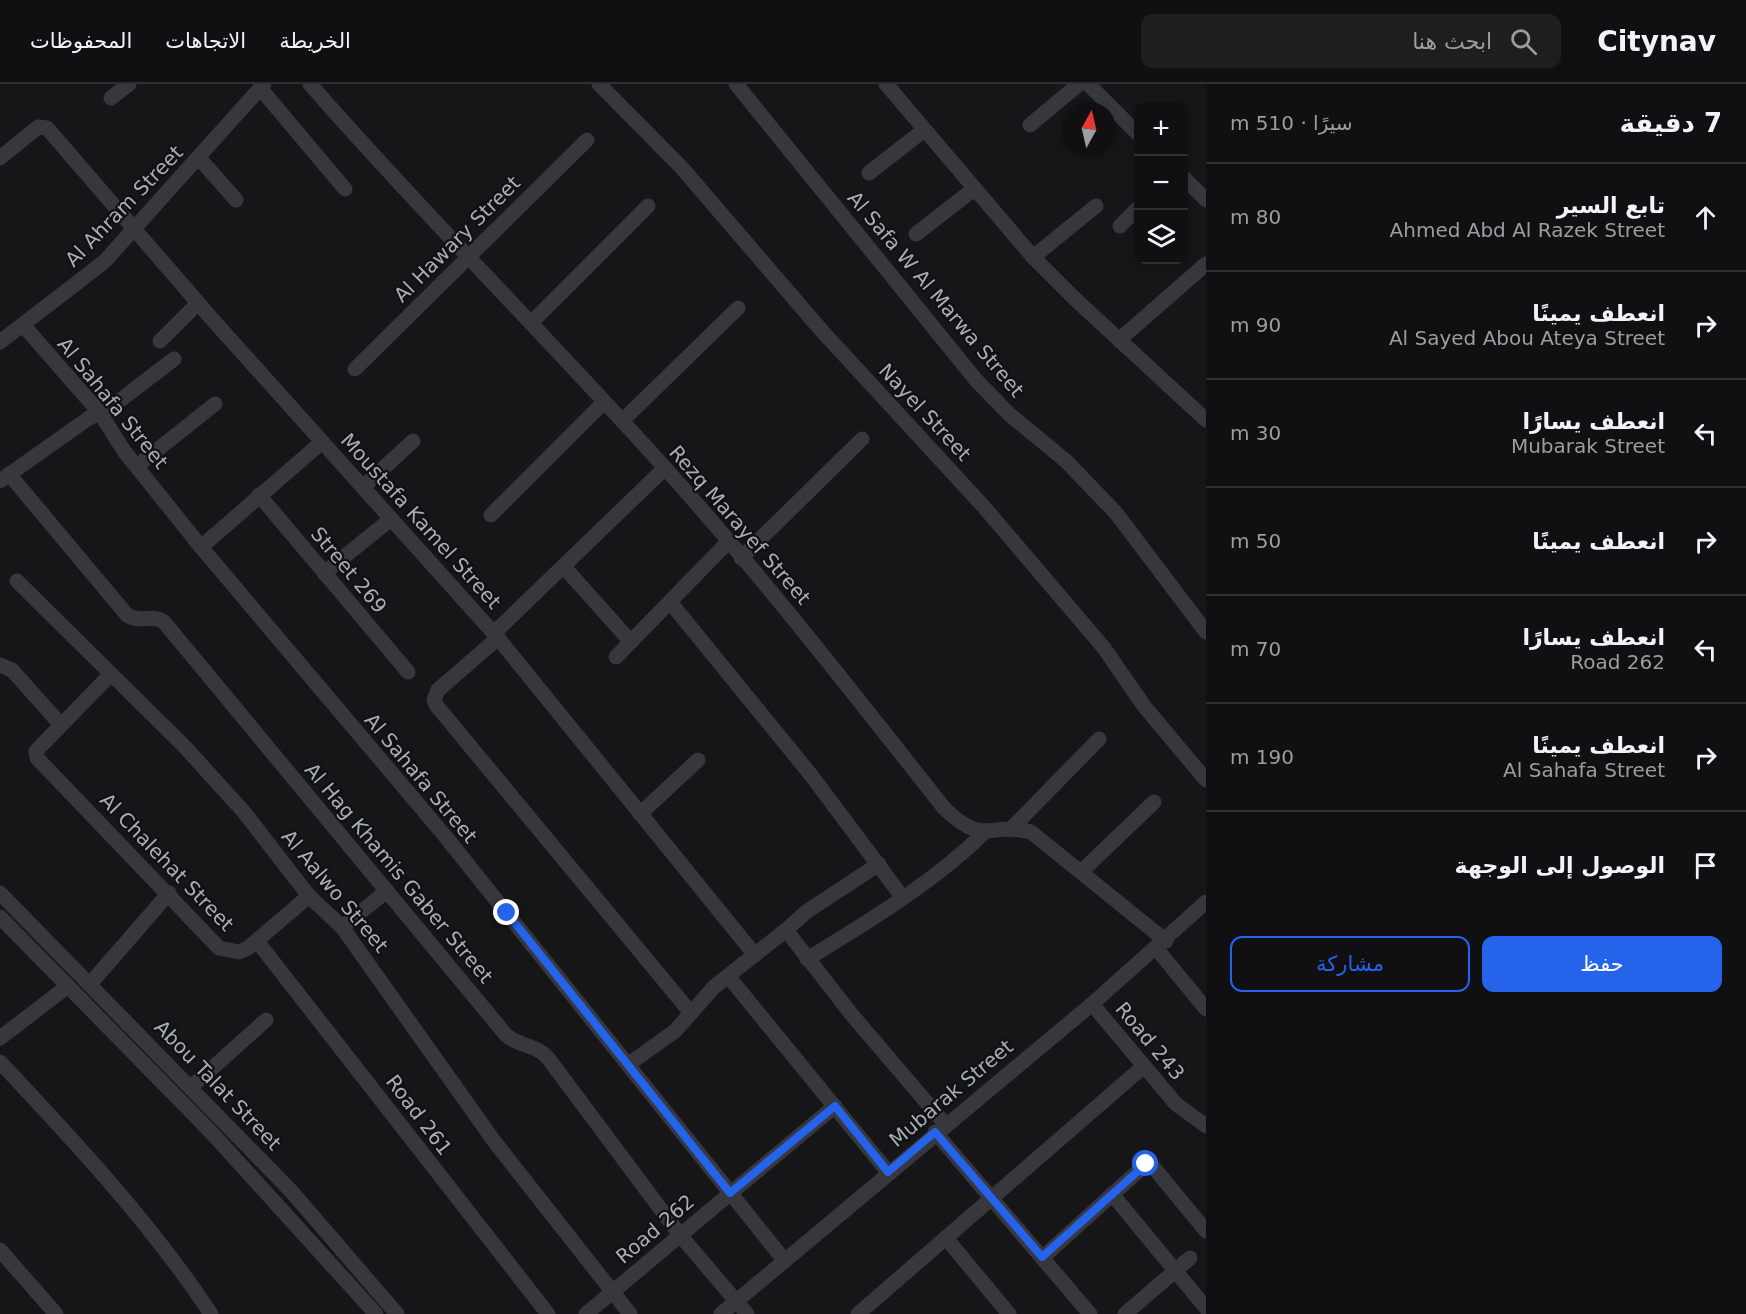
<!DOCTYPE html>
<html lang="ar">
<meta charset="utf-8">
<style>
:root{--surface:#101012;--page:#1e1e20;--text:#f1f3f6;--muted:#9c9d9f;--line:#303032;--accent:#2563eb}
body{margin:0;font-family:"DejaVu Sans","Noto Sans Arabic",sans-serif;background:var(--page);color:var(--text);direction:rtl}
.controls{position:absolute;right:18px;top:18px;display:grid;overflow:hidden;border-radius:12px;box-shadow:0 3px 9px #0003}
.controls button{width:54px;height:54px;display:grid;place-items:center;padding:0;border:0;border-bottom:2px solid var(--line);background:var(--surface);color:var(--text);font:30px sans-serif}
.compass{position:absolute;left:1062px;top:18px;width:54px;height:54px;border-radius:50%;background:var(--surface);box-shadow:0 3px 9px #0003;rotate:8deg}
.stop{position:absolute;width:18px;height:18px;margin:-14px;border:4px solid #2563eb;border-radius:50%;background:#fff}
.stop.end{background:#2563eb;border-color:#fff;box-shadow:0 2px 6px #0008}
.list{margin:0;padding:0;list-style:none}
h2{display:flex;justify-content:space-between;align-items:center;height:78px;margin:0;padding:0 24px;font-size:26px}
h2 small{font-size:20px;font-weight:400;color:var(--muted)}
.list li{display:grid;grid-template-columns:39px 1fr auto;gap:18px;align-items:center;box-sizing:border-box;height:108px;padding:0 24px;border-top:2px solid var(--line)}
.list b{display:block;font-size:22px;white-space:nowrap}
.list p{margin:0;font-size:20px;white-space:nowrap;color:var(--muted)}
.list em{font-size:20px;font-style:normal;color:var(--muted)}
.actions{display:flex;gap:12px;padding:18px 24px}
.actions a{flex:1;padding:14px 0;border:2px solid var(--accent);border-radius:12px;text-align:center;font-size:21px;color:var(--accent)}
.actions .main{background:var(--accent);color:#fff}
.icon{flex:none;width:33px;height:33px;fill:none;stroke:currentColor;stroke-width:2;stroke-linecap:round;stroke-linejoin:round}
.map{position:relative;flex:none;width:1206px;height:1230px;overflow:hidden;direction:ltr}
header{display:flex;align-items:center;gap:36px;box-sizing:border-box;height:84px;padding:0 30px;background:var(--surface);border-bottom:2px solid var(--line)}
header strong{font-size:28px}
nav{display:flex;gap:33px;margin-inline-start:auto;font-size:21px}
.search{width:420px;height:54px;background:var(--page);display:flex;align-items:center;gap:15px;box-sizing:border-box;padding:0 21px;border-radius:12px;color:var(--muted);font-size:22px}
main{display:flex}
aside{flex:1;background:var(--surface)}
.map>svg:first-child{display:block}
.lines{fill:none;stroke-linecap:round;stroke-linejoin:round}
.minor{stroke:#37383d;stroke-width:15}
.route{stroke:#2563eb;stroke-width:8}
.labels{text-anchor:middle;stroke-width:4.5;stroke-linejoin:round;paint-order:stroke}
.street-label{font-size:20px;fill:#a8adb8;stroke:#111113}
</style>
<header>
<strong>Citynav</strong>
<div class="search"><svg class="icon" aria-label="search" viewBox="0 0 24 24"><circle cx="10" cy="10" r="6"/><path d="M15 15l6 6"/></svg>ابحث هنا</div>
<nav><a>الخريطة</a><a>الاتجاهات</a><a>المحفوظات</a></nav>
</header>
<main>
<aside>
<h2>7 دقيقة<small>سيرًا · 510 m</small></h2>
<ul class="list">
<li><svg class="icon" aria-label="ahead" viewBox="0 0 24 24"><path d="M12 20V5M6 11l6-6 6 6"/></svg><div><b>تابع السير</b><p>Ahmed Abd Al Razek Street</p></div><em>80 m</em></li>
<li><svg class="icon" aria-label="right" viewBox="0 0 24 24"><path d="M7 20v-9h11M14 6l5 5-5 5"/></svg><div><b>انعطف يمينًا</b><p>Al Sayed Abou Ateya Street</p></div><em>90 m</em></li>
<li><svg class="icon" aria-label="left" viewBox="0 0 24 24"><path d="M17 20v-9H6M10 6l-5 5 5 5"/></svg><div><b>انعطف يسارًا</b><p>Mubarak Street</p></div><em>30 m</em></li>
<li><svg class="icon" aria-label="right" viewBox="0 0 24 24"><path d="M7 20v-9h11M14 6l5 5-5 5"/></svg><div><b>انعطف يمينًا</b></div><em>50 m</em></li>
<li><svg class="icon" aria-label="left" viewBox="0 0 24 24"><path d="M17 20v-9H6M10 6l-5 5 5 5"/></svg><div><b>انعطف يسارًا</b><p>Road 262</p></div><em>70 m</em></li>
<li><svg class="icon" aria-label="right" viewBox="0 0 24 24"><path d="M7 20v-9h11M14 6l5 5-5 5"/></svg><div><b>انعطف يمينًا</b><p>Al Sahafa Street</p></div><em>190 m</em></li>
<li><svg class="icon" aria-label="arrive" viewBox="0 0 24 24"><path d="M6 21V4h12l-3 4 3 4H6"/></svg><div><b>الوصول إلى الوجهة</b></div></li>
</ul>
<div class="actions"><a class="main">حفظ</a><a>مشاركة</a></div>
</aside>
<div class="map">
<svg width="1206" height="1230" viewBox="0 0 1206 1230">
<rect width="100%" height="100%" fill="#161618"/>
<g class="lines">
<g class="minor">
<path d="M310,0C424,131 549,254 665,384C763,493 853,609 944,724C985,764 989,737 1031,748L1166,857"/>
<path d="M599,0L682,84L822,247L984,423L1104,564L1144,622L1206,696"/>
<path d="M736,0L976,296L1009,330L1066,377L1116,429L1206,548"/>
<path d="M886,0L1033,173L1075,215L1206,336"/>
<path d="M1088,0L1138,50"/>
<path d="M260,4L345,105"/>
<path d="M111,14L129,0"/>
<path d="M1030,41L1079,0"/>
<path d="M0,74L38,43L47,44L212,235L498,554L755,871"/>
<path d="M199,74L236,116"/>
<path d="M869,89L924,46"/>
<path d="M1184,94L1206,116"/>
<path d="M1120,142L1138,124"/>
<path d="M916,150L974,105"/>
<path d="M1033,173L1096,122"/>
<path d="M531,239L648,122"/>
<path d="M23,241L100,329L124,367L201,463L445,752L784,1176"/>
<path d="M1119,256L1206,180"/>
<path d="M160,257L198,219"/>
<path d="M0,258L104,178L264,0"/>
<path d="M355,285L587,56"/>
<path d="M622,337L738,224"/>
<path d="M137,382L215,320"/>
<path d="M9,390L127,531C140,540 152,529 164,538L506,951C519,963 536,960 548,974L680,1151L747,1230"/>
<path d="M0,397L89,334L110,324L174,275"/>
<path d="M363,403L413,357"/>
<path d="M259,411L408,588"/>
<path d="M491,431L604,318"/>
<path d="M201,463L322,358"/>
<path d="M741,474L862,355"/>
<path d="M565,484L631,558"/>
<path d="M324,489L391,435"/>
<path d="M17,497L184,662L244,728L309,812L342,843L494,1057L630,1230"/>
<path d="M670,518L811,691L903,814"/>
<path d="M494,549L665,384"/>
<path d="M498,554L438,606L434,616L436,621L691,929"/>
<path d="M616,573L728,458"/>
<path d="M0,581L12,586L61,641"/>
<path d="M111,590L36,667L37,674L219,864L239,868L248,864L309,812"/>
<path d="M640,730L698,676"/>
<path d="M1010,746L1099,655"/>
<path d="M1082,787L1154,718"/>
<path d="M0,809L292,1108L397,1230"/>
<path d="M0,833L211,1048L376,1230"/>
<path d="M342,843L387,807"/>
<path d="M786,846L852,931L945,1040"/>
<path d="M257,857L548,1230"/>
<path d="M1156,864L1206,925"/>
<path d="M807,875C869,837 933,799 985,748"/>
<path d="M728,892L888,1088"/>
<path d="M90,900L169,809"/>
<path d="M1092,920L1176,1020L1206,1042"/>
<path d="M0,954L68,902"/>
<path d="M0,978C75,1058 150,1138 211,1230"/>
<path d="M629,980L675,947L714,903L786,846L806,828L879,780"/>
<path d="M191,1003L266,936"/>
<path d="M935,1048L1090,1230"/>
<path d="M1112,1110L1206,1224"/>
<path d="M946,1154L1009,1230"/>
<path d="M0,1166L56,1230"/>
<path d="M1042,1174L1146,1080L1150,1079L1206,1147"/>
<path d="M586,1230L835,1022"/>
<path d="M721,1230L1092,920L1206,818"/>
<path d="M858,1230L1144,982"/>
<path d="M1125,1230L1190,1174"/>
</g>
</g>
<g class="lines">
<path class="route" d="M507,829L730,1109L835,1022L888,1088L935,1048L1042,1173L1146,1080"/>
</g>
<g class="labels">
<g class="street-label">
<text transform="translate(124 122) rotate(-46)" y="7">Al Ahram Street</text>
<text transform="translate(457 155) rotate(-45)" y="7">Al Hawary Street</text>
<text transform="translate(936 210) rotate(50)" y="7">Al Safa W Al Marwa Street</text>
<text transform="translate(113 319) rotate(51)" y="7">Al Sahafa Street</text>
<text transform="translate(925 328) rotate(47)" y="7">Nayel Street</text>
<text transform="translate(421 437) rotate(48)" y="7">Moustafa Kamel Street</text>
<text transform="translate(740 441) rotate(49)" y="7">Rezq Marayef Street</text>
<text transform="translate(349 486) rotate(50)" y="7">Street 269</text>
<text transform="translate(421 694) rotate(50)" y="7">Al Sahafa Street</text>
<text transform="translate(167 778) rotate(46)" y="7">Al Chalehat Street</text>
<text transform="translate(399 789) rotate(50)" y="7">Al Hag Khamis Gaber Street</text>
<text transform="translate(335 807) rotate(50)" y="7">Al Aalwo Street</text>
<text transform="translate(1150 957) rotate(50)" y="7">Road 243</text>
<text transform="translate(218 1001) rotate(46)" y="7">Abou Talat Street</text>
<text transform="translate(951 1009) rotate(-40)" y="7">Mubarak Street</text>
<text transform="translate(419 1031) rotate(53)" y="7">Road 261</text>
<text transform="translate(655 1145) rotate(-40)" y="7">Road 262</text>
</g>
</g>
</svg>
<div class="controls">
<button>+</button>
<button>−</button>
<button><svg class="icon" aria-label="layers" viewBox="0 0 24 24"><path d="M12 4l9 5-9 5-9-5zM3 14l9 5 9-5"/></svg></button>
</div>
<svg class="compass" viewBox="-18 -18 36 36"><path d="M0-13l5 13h-10z" fill="#e53935"/><path d="M0 13l5-13h-10z" fill="#9c9d9f"/></svg>
<div class="stop" style="left:1146px;top:1080px"></div>
<div class="stop end" style="left:507px;top:829px"></div>
</div>
</main>
